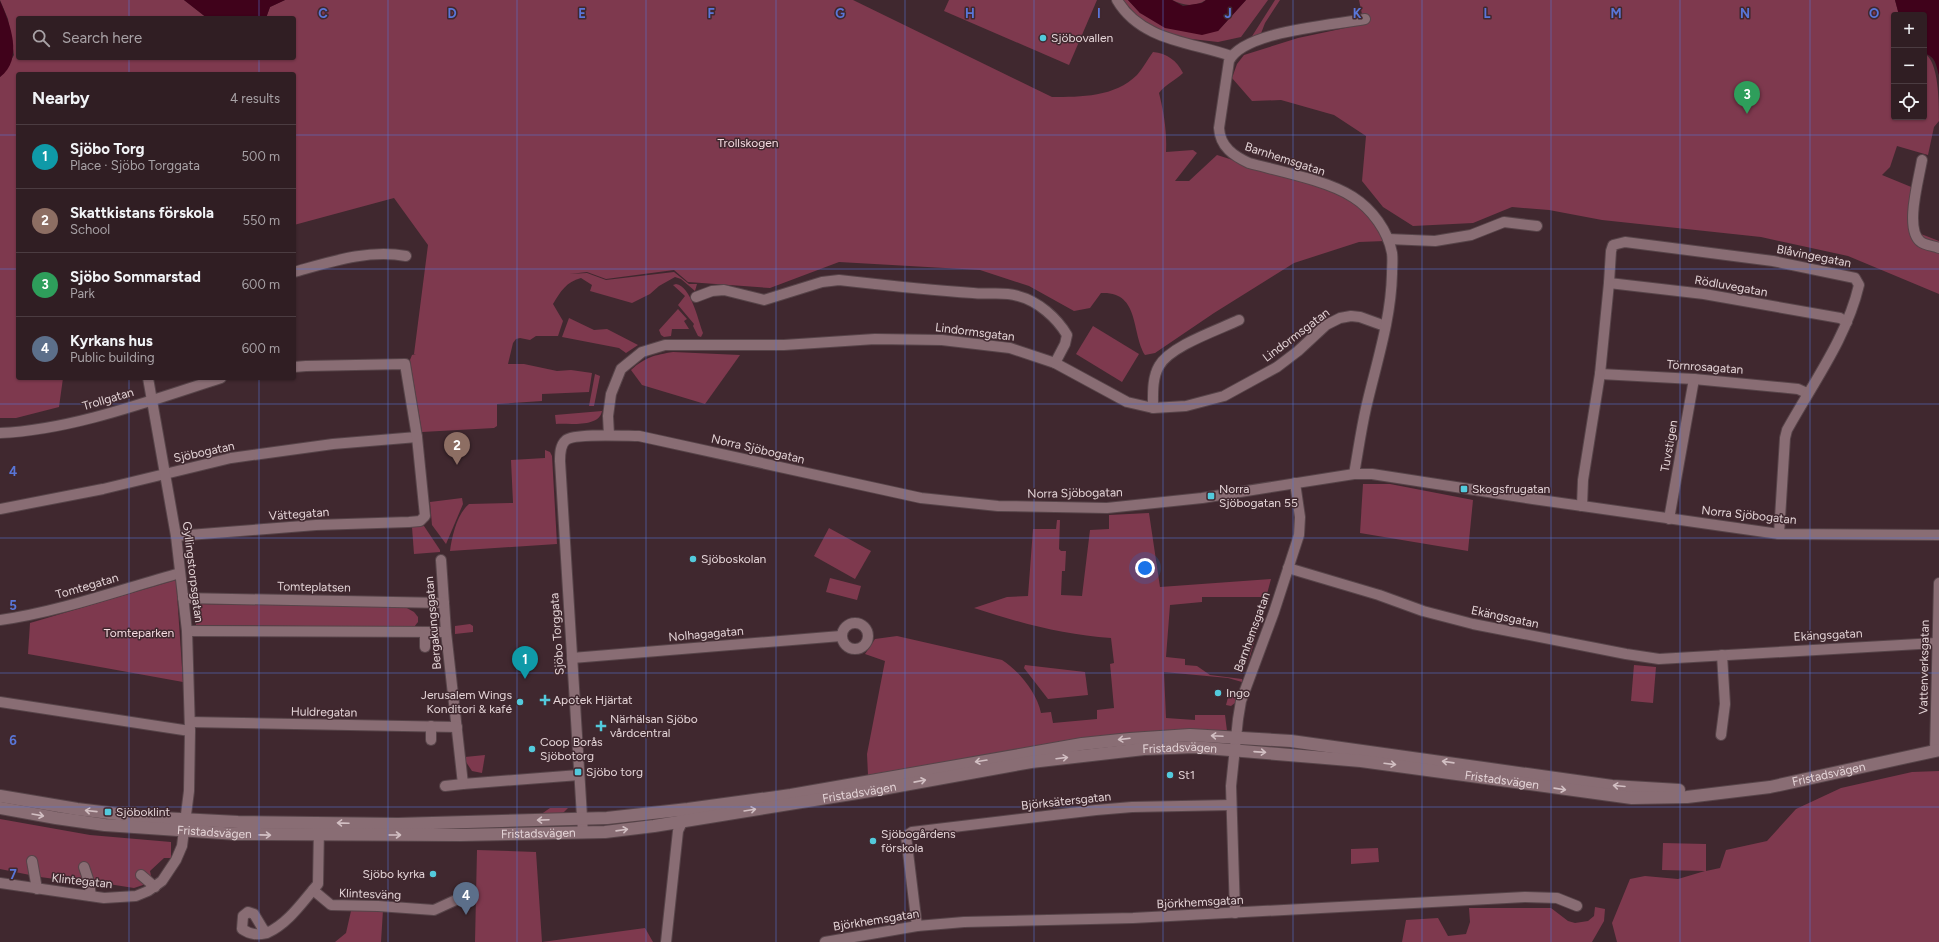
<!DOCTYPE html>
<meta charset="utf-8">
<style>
:root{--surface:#301e23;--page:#38272b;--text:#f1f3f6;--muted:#a8a2a6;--line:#4b3c41;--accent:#53cadc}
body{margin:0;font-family:Figtree,sans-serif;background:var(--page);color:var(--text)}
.controls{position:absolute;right:12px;top:12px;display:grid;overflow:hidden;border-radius:4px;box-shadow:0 1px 3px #0004}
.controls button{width:36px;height:36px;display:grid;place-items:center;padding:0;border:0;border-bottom:1px solid var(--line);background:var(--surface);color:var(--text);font:20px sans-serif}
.you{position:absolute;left:1145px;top:568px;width:14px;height:14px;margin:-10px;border:3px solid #fff;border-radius:50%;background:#1a73e8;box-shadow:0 0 0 6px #1a73e833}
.badge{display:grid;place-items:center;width:26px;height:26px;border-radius:50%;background:var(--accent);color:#fff;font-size:13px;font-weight:700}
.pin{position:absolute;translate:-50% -33px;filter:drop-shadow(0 1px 2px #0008)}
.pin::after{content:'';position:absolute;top:21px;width:14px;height:12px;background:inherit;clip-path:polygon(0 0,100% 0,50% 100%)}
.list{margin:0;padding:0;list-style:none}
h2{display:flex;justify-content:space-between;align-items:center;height:52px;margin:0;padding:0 16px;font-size:17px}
h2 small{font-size:13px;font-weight:400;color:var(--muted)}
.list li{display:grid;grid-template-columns:26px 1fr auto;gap:12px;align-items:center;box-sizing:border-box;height:64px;padding:0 16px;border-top:1px solid var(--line)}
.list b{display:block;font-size:15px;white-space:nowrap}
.list p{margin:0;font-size:13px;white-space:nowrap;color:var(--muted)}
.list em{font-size:13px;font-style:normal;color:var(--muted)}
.icon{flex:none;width:22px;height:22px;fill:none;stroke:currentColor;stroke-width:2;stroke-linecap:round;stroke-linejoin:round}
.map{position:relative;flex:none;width:1939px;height:942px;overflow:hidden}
.search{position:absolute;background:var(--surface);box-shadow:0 1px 3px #0004;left:16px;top:16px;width:280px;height:44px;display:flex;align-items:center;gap:10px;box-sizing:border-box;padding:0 14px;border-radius:4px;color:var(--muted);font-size:15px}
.panel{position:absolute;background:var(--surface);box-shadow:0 1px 3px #0004;left:16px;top:72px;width:280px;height:308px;border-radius:4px}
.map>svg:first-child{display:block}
.green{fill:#7e394e}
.water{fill:#40021b}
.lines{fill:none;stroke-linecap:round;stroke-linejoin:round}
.minor-casing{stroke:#574449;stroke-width:12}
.tertiary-casing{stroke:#574449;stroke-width:14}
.minor{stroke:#896d74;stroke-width:10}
.tertiary{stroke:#896d74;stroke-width:12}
.oneway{stroke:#d2bfc3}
.grid{fill:none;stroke:#5976d8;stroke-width:1;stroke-opacity:0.55}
.poi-dot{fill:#53cadc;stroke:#40282f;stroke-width:1.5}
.labels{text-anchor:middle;stroke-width:3;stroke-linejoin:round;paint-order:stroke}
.poi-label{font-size:12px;fill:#e4d4d7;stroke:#40282f;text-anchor:start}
.park-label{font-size:12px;fill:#f5dbe0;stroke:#40282f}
.street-label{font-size:12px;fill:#e4d4d7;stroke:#40282f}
.grid-label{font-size:13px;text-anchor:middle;font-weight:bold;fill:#5976d8;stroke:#40282f;stroke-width:3;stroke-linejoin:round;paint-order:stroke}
</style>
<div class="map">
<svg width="1939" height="942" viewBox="0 0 1939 942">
<rect width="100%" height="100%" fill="#40282f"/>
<g class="green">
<path d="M0,0H184L207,18H18V58H294V18H266L270,7L285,0H853L1052,97C1081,97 1115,97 1137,75C1143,68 1148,59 1153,52C1167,53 1177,61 1183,73C1176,80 1166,84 1159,93C1164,113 1167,132 1166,152L1193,150L1197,153L1175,181H1189L1217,155L1350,197L1364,210L1385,241L1359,242L1294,263L1214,313L1155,353L1145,355C1131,332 1140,291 1101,293L1090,308L1074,311L1029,286L980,270L839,262L770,288L688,282L674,270L606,279L587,272L570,274L587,273L606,280L674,272L689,284H697L695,291L681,279L675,277L659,286L650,294L632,303L590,291L592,285L581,278C566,282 561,291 553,304L563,321L558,336H536L530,340L520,338L516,339L513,343L508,364H524L557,371L571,370L592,373L589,392L542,394V401L497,404V426L494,428L422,432L410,360L412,355L416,354H414L428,245L394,198L294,225V74H18V378H63L59,407L16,418H0V77L4,73L14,55L8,19Z"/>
<path d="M949,0H1097L1069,65L944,11Z"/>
<path d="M1123,0H1128L1140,13L1218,31L1246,0H1268L1241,37L1218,42L1174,37L1139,18Z"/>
<path d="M1172,0H1206C1195,7 1184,6 1172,0Z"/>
<path d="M1275,0H1280L1265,23L1260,36L1249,41Z"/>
<path d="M1359,0H1895L1899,15H1894V117H1924V53C1939,61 1939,102 1939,121L1934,127L1928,155L1897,146L1890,167L1882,175L1921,191L1915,221L1921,234L1939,241V294L1848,256L1761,237L1602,220L1549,210L1512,207L1473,223L1413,226L1383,207L1362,181L1366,136L1334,115L1281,100L1252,101L1232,78L1237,64L1244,55L1298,38L1364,24Z"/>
<path d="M676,284C691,286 698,320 703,333L701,337L698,336L693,326L694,324L678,305L685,296L673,285Z"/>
<path d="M678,309L687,319L684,321L689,329H672L671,336L664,337L661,335L659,330Z"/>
<path d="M569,318L594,330L607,329L638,345L626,353L619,348L562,337Z"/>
<path d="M1093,326L1139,354L1122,382L1076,354Z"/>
<path d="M673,352L740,355L705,404L642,385L631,370C645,357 655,355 673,352Z"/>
<path d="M595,374L600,376L594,406H589Z"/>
<path d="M602,411C599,428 569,423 556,424L555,415Z"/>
<path d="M545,450L550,452L552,456L557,544L450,551C452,536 457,514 469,504L513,503L511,460L545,458Z"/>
<path d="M1363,484H1390L1473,500L1468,551L1360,533Z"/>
<path d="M462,498L463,504L446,544L432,525L430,502Z"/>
<path d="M1149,513L1160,587L1271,579L1248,664L1262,597H1202V602L1170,605L1166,657L1185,659V665L1197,666L1210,675L1242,679V682L1228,678L1164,672L1166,718L1195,720V715H1225L1227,731L1044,745L868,775L867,754L885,661L865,654L875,639L897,636L1002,660C1019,671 1037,693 1041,713L1051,712L1053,723L1097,719V710L1114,708L1110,664L1114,663L1111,638C1063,635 1020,623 974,608L1007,597L1028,596L1033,529H1056L1057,520H1060L1059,549L1061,551H1066L1065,571H1062L1061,595L1082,596L1090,530L1109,529V515Z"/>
<path d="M424,526L440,550V552L414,554L412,527Z"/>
<path d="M829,528L871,551L855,579L814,556Z"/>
<path d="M830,578L861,586L857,600L826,592Z"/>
<path d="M176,580L183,682L28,654L30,623Z"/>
<path d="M194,604L405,607L414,612L418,617V622L414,627L196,625Z"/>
<path d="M470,624L473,626V632L455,634V626Z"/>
<path d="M1025,665L1085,672L1088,695L1048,699L1024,668Z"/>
<path d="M1634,665L1656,667L1653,703L1631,701Z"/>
<path d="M1230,690L1237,697L1235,703L1231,706L1226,705Z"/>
<path d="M485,755L482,773L472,771L466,762L465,757Z"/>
<path d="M1939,771V942H1617L1612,923L1630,879L1645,876L1678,879L1705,871L1662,870L1663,843L1706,844V871L1720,868L1726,850L1767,841L1796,809L1841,788L1912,772Z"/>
<path d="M550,808H568L563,813L540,815Z"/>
<path d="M0,819L90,835L171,842V858H164L150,871L152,880L146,884L134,888L102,883H85L40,877L0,869Z"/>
<path d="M1378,848L1379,862L1351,864V849Z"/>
<path d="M477,850L536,852L542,942L645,928L653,942H475Z"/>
<path d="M1595,907L1605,909L1604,921L1592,942H1402L1406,920L1438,918L1448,936L1466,934L1470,922L1469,908H1551L1568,921L1575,923L1588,921L1594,916Z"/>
<path d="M383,910L381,942H335L346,933L351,911Z"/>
</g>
<g class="water">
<path d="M184,0H285L270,7L266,18H207Z"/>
<path d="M1128,0H1172L1183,6L1202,3L1206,0H1246L1218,31L1202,35L1165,28L1140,13Z"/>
<path d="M1895,0H1939V75C1936,65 1936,57 1924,53V15H1899Z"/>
<path d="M0,1C10,23 24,59 0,77Z"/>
</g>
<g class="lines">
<g class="minor-casing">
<g id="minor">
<path d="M1117,0C1141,41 1192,42 1231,56"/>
<path d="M1922,160C1919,179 1904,230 1921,242C1925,245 1934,246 1939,248"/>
<path d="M1388,239L1435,241L1471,235L1504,222L1537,226"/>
<path d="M294,272C330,262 368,249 406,256"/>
<path d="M1609,283L1704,294L1840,318L1847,322"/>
<path d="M696,297L712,291L724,290L764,300L822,282L839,280C883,285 928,290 973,293C988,295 1003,291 1018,296C1038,301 1057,318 1067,335L1065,344L1055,363"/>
<path d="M1600,374L1694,379L1798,389L1807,393"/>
<path d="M1153,408C1153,394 1152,378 1159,366C1170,346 1218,330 1239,320"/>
<path d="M0,433C72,430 152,400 221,378"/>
<path d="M609,435L608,416L611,394L621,369L642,352L665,345H784L875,339L942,340L1010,348L1055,363L1127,402L1153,408L1186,406L1224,396L1277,367L1298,351L1326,325L1340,318L1351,316L1360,317L1385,326"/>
<path d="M1354,474C1358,452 1361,430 1366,408C1376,364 1391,320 1392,274C1392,267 1393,260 1392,253C1388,231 1372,209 1353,197C1329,181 1279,171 1249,163C1234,156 1220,147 1219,128L1229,61C1243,31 1334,25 1365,19"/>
<path d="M1582,506L1583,480L1600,374L1609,283L1611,251L1613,245L1625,242L1773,261L1855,278L1859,285C1847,337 1813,383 1787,430L1785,438L1779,534"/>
<path d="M0,509L103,489L231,458L333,444L417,437"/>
<path d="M1669,519L1694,379"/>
<path d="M176,536L316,525L409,522L420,521L425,516L417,437L405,364L306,366L294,367"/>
<path d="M441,560L446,632L463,784L579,775"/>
<path d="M1288,568L1379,595L1423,611L1473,624L1626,654L1659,659L1936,643"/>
<path d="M183,598L444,603"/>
<path d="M0,620C59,612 122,589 180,573"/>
<circle cx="855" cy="636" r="13"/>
<path d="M187,631L446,632"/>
<path d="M425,647V632"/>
<path d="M572,658L841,636"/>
<path d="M0,702L190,731"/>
<path d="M190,722L457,727"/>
<path d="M431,726V740"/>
<path d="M1721,735L1725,704L1722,655"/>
<path d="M1935,751L1939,583"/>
<path d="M445,786L463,784"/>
<path d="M583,833L560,461C560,454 560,445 566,440C575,433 626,436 639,436L921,498L998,506L1107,508L1202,498L1354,474H1372L1533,499L1779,534L1939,535"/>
<path d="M32,861L37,889"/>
<path d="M84,867L89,882L91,896"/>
<path d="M141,875L155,887"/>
<path d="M0,883L104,898L136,896L148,891L162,881L176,860L182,846L189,791L190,731L187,631L176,536L148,378"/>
<path d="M313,890L331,905L378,906L434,910L471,893"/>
<path d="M1235,913L1231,786L1238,719L1241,701L1274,612L1299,535L1300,517L1295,483"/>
<path d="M917,926L906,836L912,832L1096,810L1132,807L1231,805"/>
<path d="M267,933C257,935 251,935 242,929L243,916L248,912L254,914L263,929L267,933C289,923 303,901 318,884L319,827"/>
<path d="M666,942L678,831L685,816"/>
<path d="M825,942L917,926L964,922L1133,918L1525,897L1557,898L1577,906"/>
</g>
</g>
<g class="tertiary-casing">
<g id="tertiary">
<path d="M0,796L77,809L142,817L238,822L398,824L607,818L688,809L791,795L1082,744L1130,739L1190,735L1291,741L1612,786L1679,790"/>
<path id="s1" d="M0,808L56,818L105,825L237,834L460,835L605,832L654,826L882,789L1031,762L1144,749L1194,747L1361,761L1632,798L1687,797L1770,787L1939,750"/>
</g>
</g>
<use href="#minor" class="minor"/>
<use href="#tertiary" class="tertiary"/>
</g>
<defs><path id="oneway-shaft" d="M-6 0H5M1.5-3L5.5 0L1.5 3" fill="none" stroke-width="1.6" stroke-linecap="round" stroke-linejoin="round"/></defs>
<g class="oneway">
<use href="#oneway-shaft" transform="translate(1217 736) rotate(-177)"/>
<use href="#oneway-shaft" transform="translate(1124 739) rotate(173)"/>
<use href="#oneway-shaft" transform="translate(1260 752) rotate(4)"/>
<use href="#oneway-shaft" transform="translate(1062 758) rotate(-7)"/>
<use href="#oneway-shaft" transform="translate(981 761) rotate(171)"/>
<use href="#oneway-shaft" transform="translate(1448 762) rotate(-172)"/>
<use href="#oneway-shaft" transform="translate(1390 764) rotate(7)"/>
<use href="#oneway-shaft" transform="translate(920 781) rotate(-11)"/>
<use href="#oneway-shaft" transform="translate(1619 786) rotate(-175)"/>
<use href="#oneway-shaft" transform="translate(1560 789) rotate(8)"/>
<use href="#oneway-shaft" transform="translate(750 810) rotate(-9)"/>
<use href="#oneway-shaft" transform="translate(91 811) rotate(-174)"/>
<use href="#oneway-shaft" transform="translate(38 815) rotate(10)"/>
<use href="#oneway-shaft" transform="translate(543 820) rotate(178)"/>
<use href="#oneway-shaft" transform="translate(343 823) rotate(-178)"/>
<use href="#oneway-shaft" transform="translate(622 830) rotate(-8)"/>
<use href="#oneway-shaft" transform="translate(265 835) rotate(1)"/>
<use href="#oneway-shaft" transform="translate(395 835)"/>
</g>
<path class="grid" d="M129,0V18M259,0V18M388,0V942M517,0V942M646,0V942M776,0V942M905,0V942M1034,0V942M1163,0V942M1293,0V942M1422,0V942M1551,0V942M1680,0V942M1810,0V942M129,58V74M259,58V74M0,135H18M294,135H1939M0,269H18M294,269H1939M129,378V942M259,378V942M0,404H1939M0,538H1939M0,673H1939M0,807H1939"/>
<g class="poi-dot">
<circle cx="1043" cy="38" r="4"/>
<rect x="1460" y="485" width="8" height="8" rx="2"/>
<rect x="1207" y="492" width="8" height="8" rx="2"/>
<circle cx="693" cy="559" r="4"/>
<circle cx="1218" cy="693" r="4"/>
<path d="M543 694h4v4h4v4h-4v4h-4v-4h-4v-4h4z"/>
<circle cx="520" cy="702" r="4"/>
<path d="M599 720h4v4h4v4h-4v4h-4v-4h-4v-4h4z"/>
<circle cx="532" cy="749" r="4"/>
<rect x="574" y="768" width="8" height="8" rx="2"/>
<circle cx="1170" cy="775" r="4"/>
<rect x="104" y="808" width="8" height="8" rx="2"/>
<circle cx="873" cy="841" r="4"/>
<circle cx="433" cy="874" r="4"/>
</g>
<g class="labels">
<g class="poi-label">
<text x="1051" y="42">Sjöbovallen</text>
<text x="1219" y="493">Norra<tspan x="1219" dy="14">Sjöbogatan 55</tspan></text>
<text x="1472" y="493">Skogsfrugatan</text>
<text x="701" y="563">Sjöboskolan</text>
<text x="1226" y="697">Ingo</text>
<text x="512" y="699" text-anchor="end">Jerusalem Wings<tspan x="512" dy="14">Konditori &amp; kafé</tspan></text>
<text x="553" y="704">Apotek Hjärtat</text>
<text x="610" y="723">Närhälsan Sjöbo<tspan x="610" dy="14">vårdcentral</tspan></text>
<text x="540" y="746">Coop Borås<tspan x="540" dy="14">Sjöbotorg</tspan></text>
<text x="586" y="776">Sjöbo torg</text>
<text x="1178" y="779">St1</text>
<text x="116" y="816">Sjöboklint</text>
<text x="881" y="838">Sjöbogårdens<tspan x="881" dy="14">förskola</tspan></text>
<text x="425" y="878" text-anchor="end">Sjöbo kyrka</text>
</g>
<g class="park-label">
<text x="748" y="147">Trollskogen</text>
<text x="139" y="637">Tomteparken</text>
</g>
<g class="street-label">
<text transform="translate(1285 159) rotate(18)" y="4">Barnhemsgatan</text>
<text transform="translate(1814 256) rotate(11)" y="4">Blåvingegatan</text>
<text transform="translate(1731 286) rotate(10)" y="4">Rödluvegatan</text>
<text transform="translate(975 332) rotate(7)" y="4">Lindormsgatan</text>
<text transform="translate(1296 335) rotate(-37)" y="4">Lindormsgatan</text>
<text transform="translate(1705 367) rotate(4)" y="4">Törnrosagatan</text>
<text transform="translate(108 399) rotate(-16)" y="4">Trollgatan</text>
<text transform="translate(1669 446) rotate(-80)" y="4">Tuvstigen</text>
<text transform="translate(758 449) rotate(13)" y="4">Norra Sjöbogatan</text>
<text transform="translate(204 452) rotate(-12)" y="4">Sjöbogatan</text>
<text transform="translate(1075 493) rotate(-1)" y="4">Norra Sjöbogatan</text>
<text transform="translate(299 514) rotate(-4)" y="4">Vättegatan</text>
<text transform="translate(1749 515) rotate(6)" y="4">Norra Sjöbogatan</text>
<text transform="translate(193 572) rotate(83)" y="4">Gyllingstorpsgatan</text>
<text transform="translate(87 586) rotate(-16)" y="4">Tomtegatan</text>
<text transform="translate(314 587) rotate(1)" y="4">Tomteplatsen</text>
<text transform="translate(1505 617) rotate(12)" y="4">Ekängsgatan</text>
<text transform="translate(433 623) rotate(-95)" y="4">Bergakungsgatan</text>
<text transform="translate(1252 632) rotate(-70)" y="4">Barnhemsgatan</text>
<text transform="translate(557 634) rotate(-94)" y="4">Sjöbo Torggata</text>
<text transform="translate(706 634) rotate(-5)" y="4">Nolhagagatan</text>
<text transform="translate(1828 635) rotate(-3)" y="4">Ekängsgatan</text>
<text transform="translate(1924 667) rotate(-89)" y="4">Vattenverksgatan</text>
<text transform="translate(324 712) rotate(1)" y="4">Huldregatan</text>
<text dy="4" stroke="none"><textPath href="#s1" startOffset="1188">Fristadsvägen</textPath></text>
<text dy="4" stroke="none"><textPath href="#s1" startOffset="1842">Fristadsvägen</textPath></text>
<text dy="4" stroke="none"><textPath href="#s1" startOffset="1512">Fristadsvägen</textPath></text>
<text dy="4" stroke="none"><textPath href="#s1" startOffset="864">Fristadsvägen</textPath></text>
<text transform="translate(1066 801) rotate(-6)" y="4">Björksätersgatan</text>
<text dy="4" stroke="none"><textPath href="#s1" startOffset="216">Fristadsvägen</textPath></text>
<text dy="4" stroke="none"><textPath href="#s1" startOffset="540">Fristadsvägen</textPath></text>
<text transform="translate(82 881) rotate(6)" y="4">Klintegatan</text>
<text transform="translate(370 894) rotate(2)" y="4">Klintesväng</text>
<text transform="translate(1200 902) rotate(-3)" y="4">Björkhemsgatan</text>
<text transform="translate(876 920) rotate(-9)" y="4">Björkhemsgatan</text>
</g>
</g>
<g class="grid-label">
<text x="323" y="18">C</text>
<text x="452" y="18">D</text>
<text x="582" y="18">E</text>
<text x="711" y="18">F</text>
<text x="840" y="18">G</text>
<text x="970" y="18">H</text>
<text x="1099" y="18">I</text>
<text x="1228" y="18">J</text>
<text x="1357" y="18">K</text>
<text x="1487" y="18">L</text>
<text x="1616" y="18">M</text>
<text x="1745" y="18">N</text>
<text x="1874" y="18">O</text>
<text x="13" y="476">4</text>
<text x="13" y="610">5</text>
<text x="13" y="745">6</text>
<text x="13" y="879">7</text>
</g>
</svg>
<div class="controls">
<button>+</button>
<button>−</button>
<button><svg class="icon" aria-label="locate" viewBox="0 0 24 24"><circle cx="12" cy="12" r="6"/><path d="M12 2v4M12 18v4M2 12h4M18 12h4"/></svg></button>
</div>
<div class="you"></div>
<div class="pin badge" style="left:525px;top:679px;background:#0f9aa8">1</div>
<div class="pin badge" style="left:457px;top:465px;background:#8d6e63">2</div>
<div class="pin badge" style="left:1747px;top:114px;background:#2e9e5b">3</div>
<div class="pin badge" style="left:466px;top:915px;background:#5c6f8a">4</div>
<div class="search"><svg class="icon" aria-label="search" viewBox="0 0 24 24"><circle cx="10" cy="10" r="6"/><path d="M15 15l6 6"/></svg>Search here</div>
<section class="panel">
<h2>Nearby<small>4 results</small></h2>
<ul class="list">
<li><span class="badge" style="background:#0f9aa8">1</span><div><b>Sjöbo Torg</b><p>Place · Sjöbo Torggata</p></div><em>500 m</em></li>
<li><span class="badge" style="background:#8d6e63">2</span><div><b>Skattkistans förskola</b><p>School</p></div><em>550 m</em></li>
<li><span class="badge" style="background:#2e9e5b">3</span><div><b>Sjöbo Sommarstad</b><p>Park</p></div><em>600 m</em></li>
<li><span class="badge" style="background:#5c6f8a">4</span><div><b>Kyrkans hus</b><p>Public building</p></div><em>600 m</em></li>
</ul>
</section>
</div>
